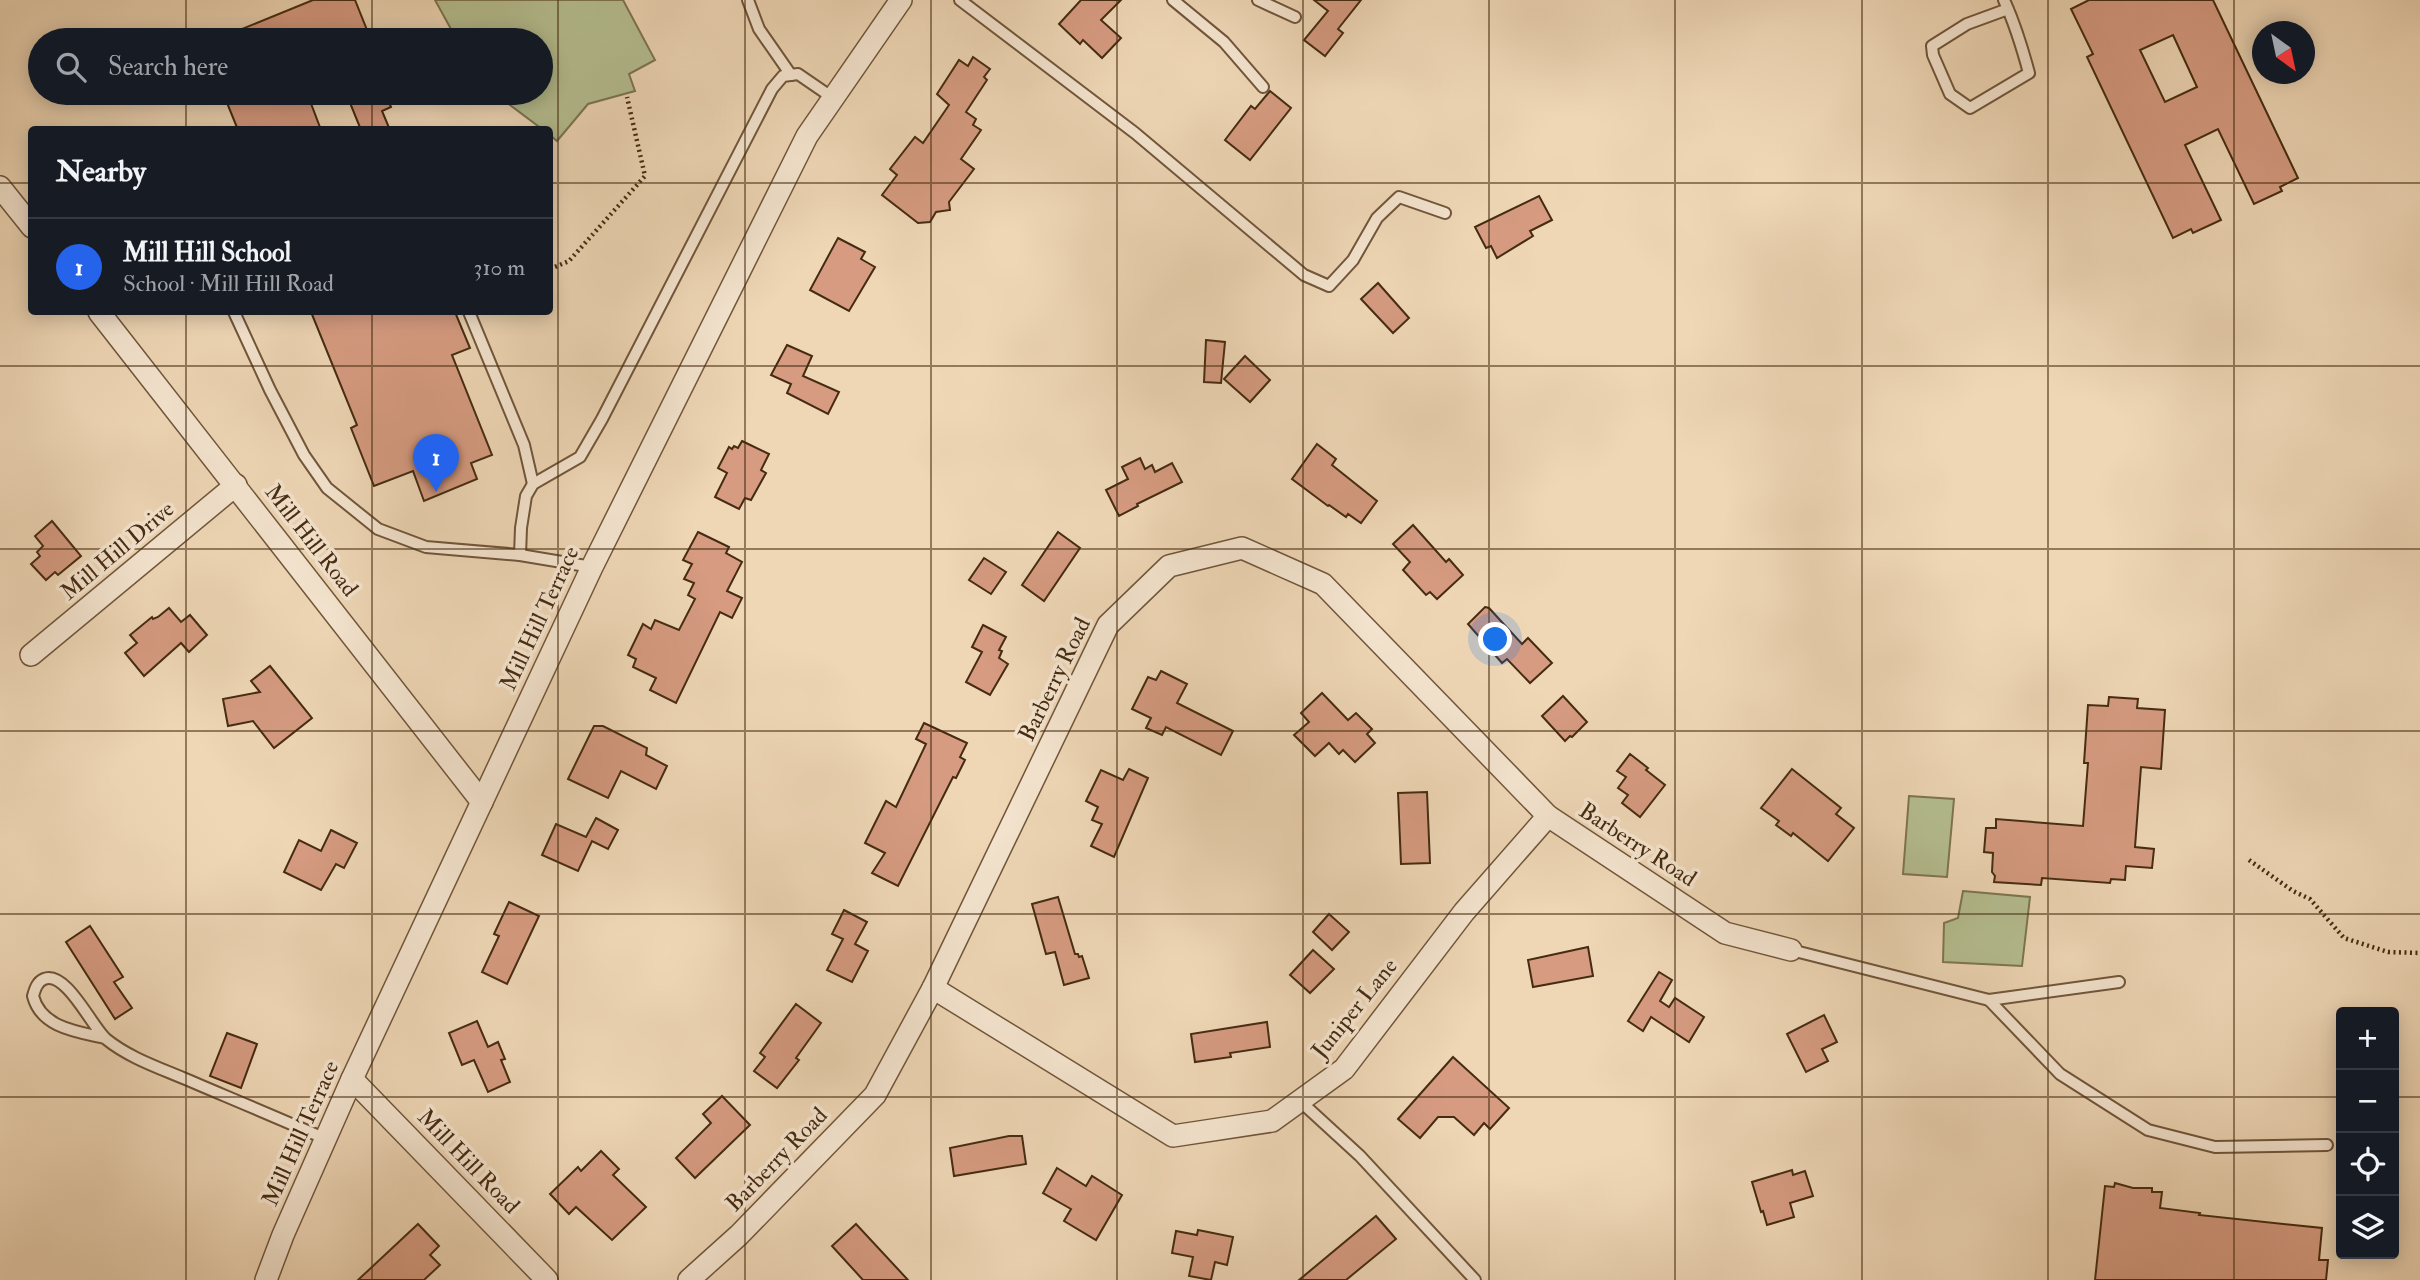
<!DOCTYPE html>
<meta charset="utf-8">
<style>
:root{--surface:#171b24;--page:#20242c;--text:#f1f3f6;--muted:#9ea1a6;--line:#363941;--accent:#2563eb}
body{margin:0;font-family:"IM FELL Double Pica",serif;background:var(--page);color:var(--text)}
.controls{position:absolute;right:21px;bottom:21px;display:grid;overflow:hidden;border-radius:7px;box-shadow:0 4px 18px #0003}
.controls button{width:63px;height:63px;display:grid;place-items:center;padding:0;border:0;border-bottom:2px solid var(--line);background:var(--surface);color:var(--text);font:35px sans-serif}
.compass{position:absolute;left:2252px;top:21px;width:63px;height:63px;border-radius:50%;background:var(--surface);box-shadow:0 4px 18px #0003;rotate:147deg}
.you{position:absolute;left:1496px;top:640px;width:24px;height:24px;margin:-18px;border:5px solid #fff;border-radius:50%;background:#1a73e8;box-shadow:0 0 0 10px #1a73e833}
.badge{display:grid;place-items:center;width:46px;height:46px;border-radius:50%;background:var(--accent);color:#fff;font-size:23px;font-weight:700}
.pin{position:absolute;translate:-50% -58px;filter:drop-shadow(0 2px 4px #0008)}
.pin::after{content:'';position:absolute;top:37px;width:24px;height:21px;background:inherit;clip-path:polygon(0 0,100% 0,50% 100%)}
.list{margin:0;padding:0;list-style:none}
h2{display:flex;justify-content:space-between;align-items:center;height:91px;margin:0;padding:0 28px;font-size:30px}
h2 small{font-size:23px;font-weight:400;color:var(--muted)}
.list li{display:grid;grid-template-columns:46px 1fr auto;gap:21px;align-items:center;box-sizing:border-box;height:98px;padding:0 28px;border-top:2px solid var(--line)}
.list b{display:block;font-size:26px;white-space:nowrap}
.list p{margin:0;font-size:23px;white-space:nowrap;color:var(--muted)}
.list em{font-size:23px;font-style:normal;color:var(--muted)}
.icon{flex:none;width:38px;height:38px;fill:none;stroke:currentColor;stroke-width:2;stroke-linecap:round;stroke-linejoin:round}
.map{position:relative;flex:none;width:2420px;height:1280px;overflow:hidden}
.search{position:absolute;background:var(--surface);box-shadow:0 4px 18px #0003;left:28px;top:28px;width:525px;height:77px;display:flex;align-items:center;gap:18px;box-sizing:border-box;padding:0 24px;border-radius:38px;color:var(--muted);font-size:26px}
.panel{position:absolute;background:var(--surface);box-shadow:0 4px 18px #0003;left:28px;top:126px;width:525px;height:189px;border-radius:7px}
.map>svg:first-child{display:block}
.green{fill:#b5bf91;stroke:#7d7551;stroke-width:2}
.building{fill:#d69b81;stroke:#452b11;stroke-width:2;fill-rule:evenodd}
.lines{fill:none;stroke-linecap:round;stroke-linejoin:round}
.lane-casing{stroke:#70563a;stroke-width:14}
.street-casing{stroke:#70563a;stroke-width:24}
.path{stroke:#452b11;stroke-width:4.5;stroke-dasharray:2 3.5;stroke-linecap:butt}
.lane{stroke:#f5e5d0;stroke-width:10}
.street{stroke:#f5e5d0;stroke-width:21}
.grid{fill:none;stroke:#452b11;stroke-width:2;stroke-opacity:0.55}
.labels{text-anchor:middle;stroke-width:7;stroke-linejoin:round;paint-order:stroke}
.street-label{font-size:23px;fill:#452b11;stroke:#f5e5d0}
</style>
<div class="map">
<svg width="2420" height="1280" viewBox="0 0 2420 1280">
<rect width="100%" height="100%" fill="#efd7b6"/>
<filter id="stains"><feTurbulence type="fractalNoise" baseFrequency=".00286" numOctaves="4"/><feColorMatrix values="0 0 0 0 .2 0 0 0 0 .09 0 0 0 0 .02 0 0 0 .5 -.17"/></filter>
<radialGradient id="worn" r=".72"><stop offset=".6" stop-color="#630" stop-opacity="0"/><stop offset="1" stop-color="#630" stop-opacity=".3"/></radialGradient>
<g class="green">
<path d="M435,0H623L655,60L629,74L635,91L588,104L557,141L550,135V130L542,129L494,93H541V40H457Z"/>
<path d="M1909,796L1954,799L1947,877L1903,874Z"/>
<path d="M1963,891L2030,897L2022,966L1943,962L1944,923L1958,918Z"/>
</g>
<g class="building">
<path d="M313,0H355L371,40H215Z"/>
<path d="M1081,0H1121L1101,20L1121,38L1102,58L1083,40L1080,44L1059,24Z"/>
<path d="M1314,0H1361L1338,29L1343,33L1325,56L1304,40L1328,11Z"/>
<path d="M2089,0H2213L2298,178L2280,187L2282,191L2254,204L2218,129L2185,145L2221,220L2193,233L2191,229L2173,238L2087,57L2093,54L2071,9ZM2173,35L2197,87L2165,102L2140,50Z"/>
<path d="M973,57L990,69L984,77L987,80L966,112L976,119L973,125L981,130L961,159L974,169L949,202L950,210L936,212L930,222L918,223L882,195L897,175L890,169L915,137L923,143L949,105L937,94L959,60L968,66Z"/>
<path d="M1270,91L1291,108L1250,160L1225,140L1251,106L1255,109Z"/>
<path d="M223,93H307L321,130H238Z"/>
<path d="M346,93H385L391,107L382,111L390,130H361Z"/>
<path d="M1539,196L1552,220L1530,231L1533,236L1497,258L1491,246L1486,248L1475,227Z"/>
<path d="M838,238L865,252L861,259L875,267L849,311L810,290Z"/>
<path d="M1378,283L1409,318L1393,333L1361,299Z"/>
<path d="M311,312H455L470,348L452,355L492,455L471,463L477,479L424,501L413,471L374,486L351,428L357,425Z"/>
<path d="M1206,340L1225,342L1221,383L1204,382Z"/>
<path d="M787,345L812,356L803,376L839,392L828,414L787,393L791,384L771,375Z"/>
<path d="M1245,356L1270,380L1250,402L1224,379Z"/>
<path d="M742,441L769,454L761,470L766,473L751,500L745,498L739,509L715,497L727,473L718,468L729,447L732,449L734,446L738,448Z"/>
<path d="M1317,444L1336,459L1332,465L1377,501L1361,523L1348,514L1346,517L1329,505L1328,506L1292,479Z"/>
<path d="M1140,458L1145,469L1152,465L1155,472L1172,463L1182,482L1137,504L1138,506L1119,516L1106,490L1128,479L1122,467Z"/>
<path d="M52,521L81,556L58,575L55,572L46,580L31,564L40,556L37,552L43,546L35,536Z"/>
<path d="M1413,525L1446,562L1449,559L1463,575L1437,599L1430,592L1426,595L1403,570L1410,562L1393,544Z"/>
<path d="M698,532L729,547L726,553L742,562L727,591L742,598L732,618L720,612L676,703L650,690L656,678L633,667L636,659L628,655L643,624L651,629L655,620L679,630L695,599L688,595L694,583L684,579L692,564L683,560Z"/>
<path d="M1058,532L1080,548L1044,601L1022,585Z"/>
<path d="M984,558L1006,572L991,594L969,580Z"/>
<path d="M1485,607L1489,608L1522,644L1528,638L1552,663L1530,683L1507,659L1502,663L1468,624Z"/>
<path d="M169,608L181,622L190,615L207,635L189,652L181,643L144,676L125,653L137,643L130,635L152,617L153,619L158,617Z"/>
<path d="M983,625L1006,637L999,650L1002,651L999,658L1008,664L990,695L966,682L982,652L972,647Z"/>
<path d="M270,666L312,718L274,748L253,721L228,726L223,699L260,692L251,681Z"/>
<path d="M1161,671L1187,684L1177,703L1233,731L1221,755L1166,727L1162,735L1146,728L1151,718L1132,709L1148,677L1156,680Z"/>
<path d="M1322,693L1348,720L1356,713L1372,729L1367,734L1375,743L1355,762L1343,750L1339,754L1329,743L1315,756L1294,735L1309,722L1301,713Z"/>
<path d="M1563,696L1587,722L1572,737L1570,736L1565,741L1542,716Z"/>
<path d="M2109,697L2138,699L2137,708L2165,710L2161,769L2141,767L2135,847L2154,849L2152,868L2126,866L2125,880L2111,879L2110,883L2042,878L2041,885L1994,882L1995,876L1992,872L1993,853L1984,852L1986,828H1996V819L2083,826L2088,763H2084L2088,705L2108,706Z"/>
<path d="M924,723L967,743L960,757L965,760L956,778L953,777L898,886L872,873L885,853L865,843L886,801L896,807L926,744L916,739Z"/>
<path d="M594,726H603L647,748L646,755L667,766L656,789L621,771L608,798L568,779Z"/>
<path d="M1630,754L1648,768L1646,770L1665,785L1640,817L1622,803L1628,795L1618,788L1626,777L1617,771Z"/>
<path d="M1129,769L1148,778L1114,857L1091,846L1102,824L1092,820L1098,807L1086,801L1101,770L1123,780Z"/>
<path d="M1792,769L1841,808L1836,814L1854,828L1828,861L1793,833L1791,836L1776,825L1779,821L1761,808Z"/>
<path d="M1427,792L1430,863L1401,864L1398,793Z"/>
<path d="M596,818L618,830L608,849L592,841L578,871L542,855L556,824L586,837Z"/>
<path d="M331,830L357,843L344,868L336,864L321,890L284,872L299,840L321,851Z"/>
<path d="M1058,897L1075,954H1078L1079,957L1082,956L1089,978L1064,985L1055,952L1046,954L1032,904Z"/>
<path d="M509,902L539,916L507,984L482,972L499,936L494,934Z"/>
<path d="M844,910L867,922L855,944L868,951L852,982L827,970L843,939L832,934Z"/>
<path d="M1329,914L1349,932L1332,950L1313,932Z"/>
<path d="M90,926L123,977L114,982L132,1008L115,1019L66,942Z"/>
<path d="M1588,947L1593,976L1533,987L1528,960Z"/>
<path d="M1313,950L1334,969L1310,993L1290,975Z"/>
<path d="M1659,972L1672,980L1660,1001L1669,1007L1675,998L1704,1017L1689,1042L1651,1017L1643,1031L1628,1021Z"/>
<path d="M796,1004L821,1023L796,1058L799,1060L777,1088L754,1071L765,1057L760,1053Z"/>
<path d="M1824,1015L1837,1042L1822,1049L1828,1061L1806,1072L1787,1034Z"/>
<path d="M477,1021L488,1047L498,1042L505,1059L501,1060L510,1082L488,1092L474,1060L462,1065L449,1033Z"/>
<path d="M1267,1022L1270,1047L1230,1053L1231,1057L1195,1062L1191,1034Z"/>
<path d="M227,1033L257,1044L241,1088L210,1076Z"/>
<path d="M1453,1057L1509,1108L1490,1129L1484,1123L1474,1135L1454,1117H1438L1420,1138L1398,1119Z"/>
<path d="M722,1096L750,1125L695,1178L676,1158L711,1123L703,1114Z"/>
<path d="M1009,1136H1022L1026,1164L954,1176L950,1148Z"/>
<path d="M601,1151L619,1169L613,1175L646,1207L612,1240L576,1207L569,1214L550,1194L578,1167L581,1171Z"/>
<path d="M1057,1168L1086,1186L1092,1176L1122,1195L1096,1240L1064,1221L1071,1209L1043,1193Z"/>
<path d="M1792,1170L1793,1175L1805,1171L1813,1196L1790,1203L1794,1217L1767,1225L1763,1211L1761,1212L1752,1182Z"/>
<path d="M2115,1183L2133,1188H2152V1192H2162L2160,1208L2200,1213L2199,1215L2322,1228L2319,1260H2328L2326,1280H2095L2105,1186L2114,1187Z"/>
<path d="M1376,1216L1396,1239L1346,1280H1299Z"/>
<path d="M418,1224L439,1246L430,1255L440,1265L424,1280H358Z"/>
<path d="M856,1224L908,1280H863L832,1246Z"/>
<path d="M1198,1230L1233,1237L1227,1265L1215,1262L1211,1280L1189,1276L1193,1257L1172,1253L1176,1231L1197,1235Z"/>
</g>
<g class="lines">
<g class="lane-casing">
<g id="lane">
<path d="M748,0L759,29L791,75"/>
<path d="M960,0L1135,133L1304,275L1329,286L1353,260L1377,218L1399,197L1445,213"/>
<path d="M1173,0L1224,42L1263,87"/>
<path d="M1258,0L1295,17"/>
<path d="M2004,0C2015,24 2022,47 2029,73L1970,108L1950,94L1933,55L1932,46L1967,24L2008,9"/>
<path d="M234,312L270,390L304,455L327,488L378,529L426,547L520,555L592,567"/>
<path d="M469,312L524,445L533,484"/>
<path d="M520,555L521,528L526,496L533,484L580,457L602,419L772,89L783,76L798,74L833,98"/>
<path d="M1791,950L1989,1000L2119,982"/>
<path d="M1989,1000L2060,1074L2148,1130L2215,1147L2327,1145"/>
<path d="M105,1038C78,1032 41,1028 33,996C35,989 37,982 44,979C66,970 92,1027 106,1039C128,1057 157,1067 183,1078C230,1098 278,1118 326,1139"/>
<path d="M1300,1101L1360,1156L1475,1280"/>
</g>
</g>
<g class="street-casing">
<g id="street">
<path d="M0,187L32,227"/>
<path d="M99,312L482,802"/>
<path d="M31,655L236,485"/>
<path d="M933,988L1173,1136L1272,1121L1344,1069L1464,912L1548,816"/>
<path d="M352,1079L547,1280"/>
<path d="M266,1280L283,1235L352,1079L592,567L807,136L901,0"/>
<path d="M689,1280L739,1235L875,1095L933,988L1108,625L1169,566L1242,548L1323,584L1548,816L1725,933L1791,950"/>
</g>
</g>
<g class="path">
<path d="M550,269L569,261L645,176L627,97"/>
<path d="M2249,860L2293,891L2310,899L2344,938L2388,952L2420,953"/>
</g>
<use href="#lane" class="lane"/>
<use href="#street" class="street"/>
</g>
<path class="grid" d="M186,0V40M372,0V40M558,0V1280M745,0V1280M931,0V1280M1117,0V1280M1303,0V1280M1489,0V1280M1675,0V1280M1862,0V1280M2048,0V1280M2234,0V1280M186,93V130M372,93V130M0,183H32M550,183H2420M186,312V1280M372,312V1280M0,366H2420M0,549H2420M0,731H2420M0,914H2420M0,1097H2341M2394,1097H2420"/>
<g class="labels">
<g class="street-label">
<text transform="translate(312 540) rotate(52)" y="8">Mill Hill Road</text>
<text transform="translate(117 550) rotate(-40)" y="8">Mill Hill Drive</text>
<text transform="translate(539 618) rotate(-65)" y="8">Mill Hill Terrace</text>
<text transform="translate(1054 679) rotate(-64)" y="8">Barberry Road</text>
<text transform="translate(1638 844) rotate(33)" y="8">Barberry Road</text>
<text transform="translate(1354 1008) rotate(-51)" y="8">Juniper Lane</text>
<text transform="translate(300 1133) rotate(-66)" y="8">Mill Hill Terrace</text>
<text transform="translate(776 1159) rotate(-46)" y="8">Barberry Road</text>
<text transform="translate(469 1161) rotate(46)" y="8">Mill Hill Road</text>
</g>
</g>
<rect width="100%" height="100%" filter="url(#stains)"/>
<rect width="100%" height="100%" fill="url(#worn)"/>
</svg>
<div class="controls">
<button>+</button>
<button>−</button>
<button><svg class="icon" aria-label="locate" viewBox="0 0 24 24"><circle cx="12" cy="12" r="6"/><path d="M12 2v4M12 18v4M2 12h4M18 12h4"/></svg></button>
<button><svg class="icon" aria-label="layers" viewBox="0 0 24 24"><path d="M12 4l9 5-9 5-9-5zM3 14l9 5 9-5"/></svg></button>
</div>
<svg class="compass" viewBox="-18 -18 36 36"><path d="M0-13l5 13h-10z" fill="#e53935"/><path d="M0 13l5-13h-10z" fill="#9ea1a6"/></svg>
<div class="you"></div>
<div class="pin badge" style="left:436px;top:492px">1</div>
<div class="search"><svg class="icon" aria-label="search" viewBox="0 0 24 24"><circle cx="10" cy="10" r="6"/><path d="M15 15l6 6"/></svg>Search here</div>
<section class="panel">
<h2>Nearby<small></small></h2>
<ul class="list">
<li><span class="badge">1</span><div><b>Mill Hill School</b><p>School · Mill Hill Road</p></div><em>310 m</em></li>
</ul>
</section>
</div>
